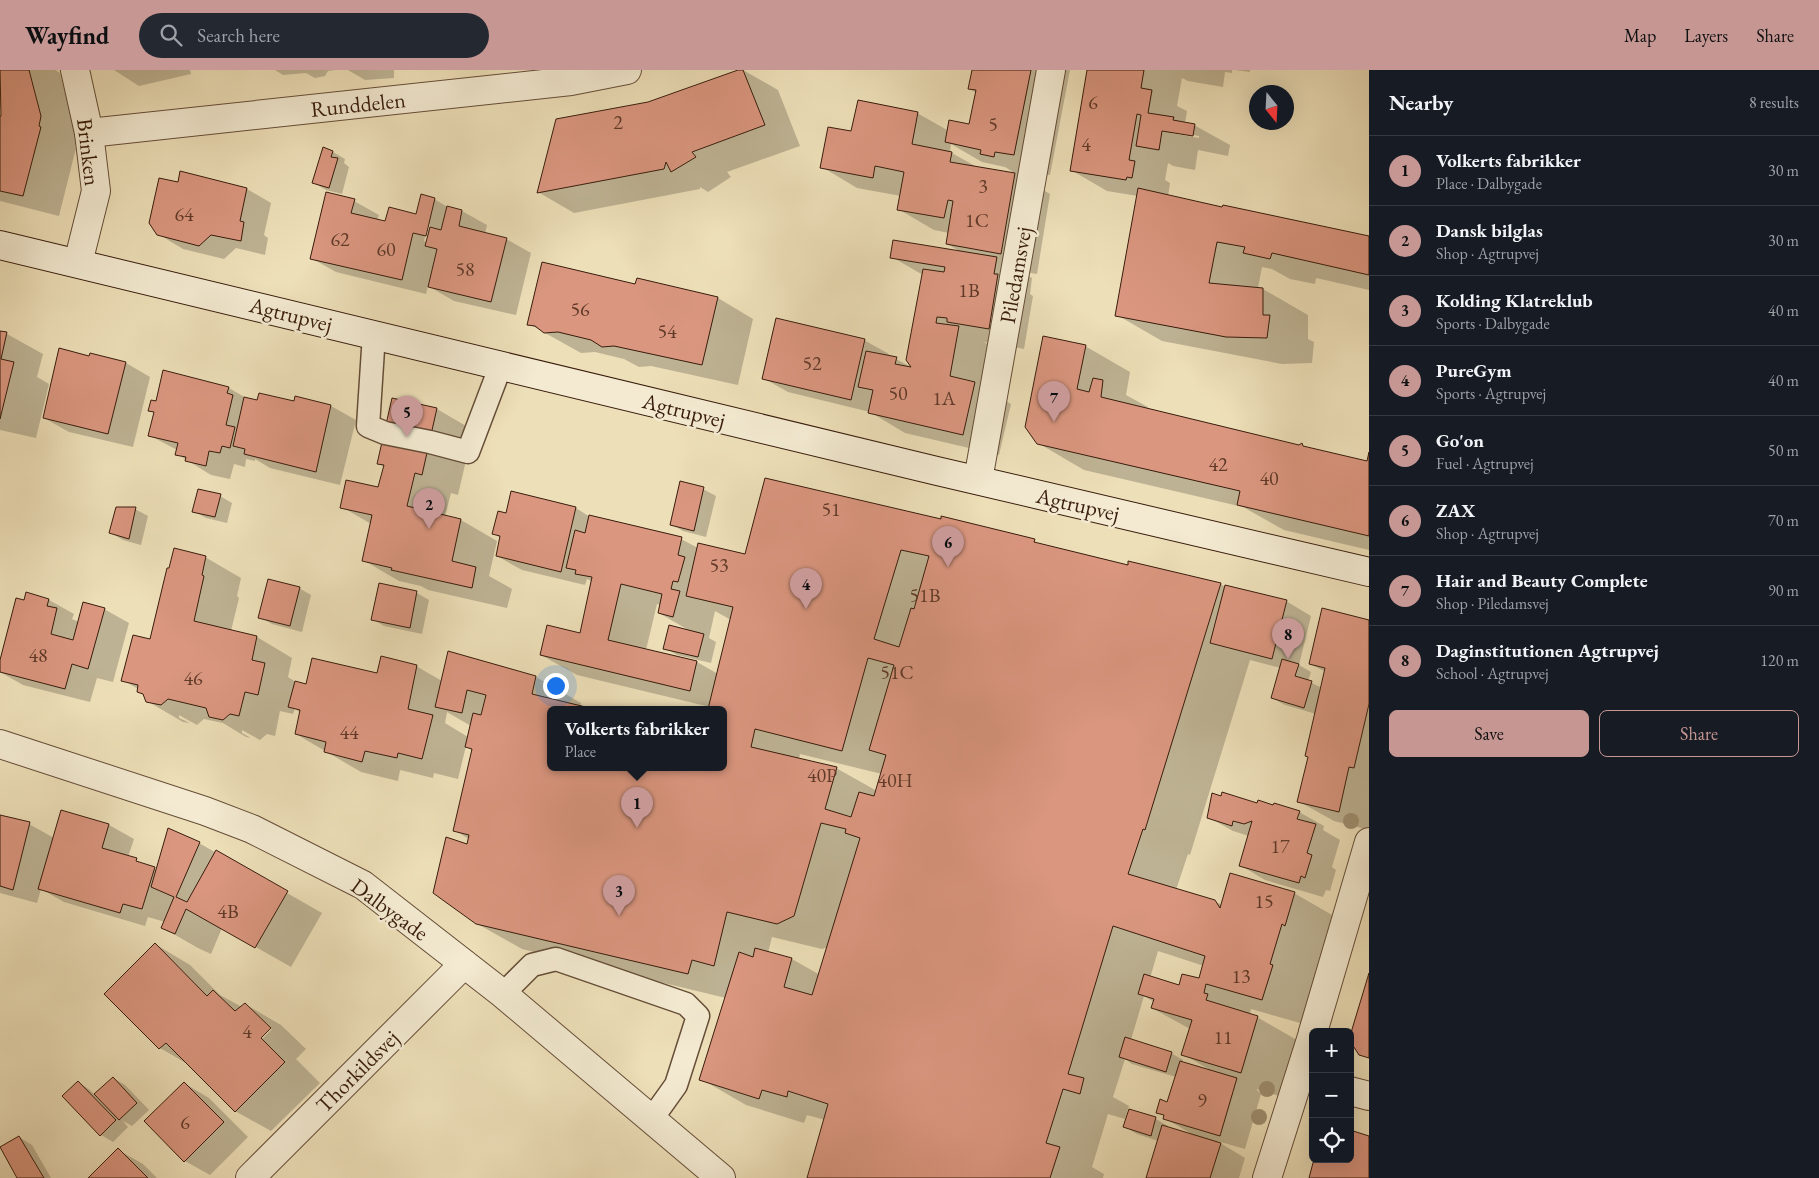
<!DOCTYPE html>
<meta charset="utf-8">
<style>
:root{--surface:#171b24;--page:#242831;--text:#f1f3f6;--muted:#9ea1a6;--line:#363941;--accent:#c59692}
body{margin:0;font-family:"EB Garamond",serif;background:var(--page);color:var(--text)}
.controls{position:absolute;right:15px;bottom:15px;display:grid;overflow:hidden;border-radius:8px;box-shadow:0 5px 20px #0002}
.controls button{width:45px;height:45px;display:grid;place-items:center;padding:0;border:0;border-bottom:1px solid var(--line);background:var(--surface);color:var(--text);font:25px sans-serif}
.compass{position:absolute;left:1249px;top:15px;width:45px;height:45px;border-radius:50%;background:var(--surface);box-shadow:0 5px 20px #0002;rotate:162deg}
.you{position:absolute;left:555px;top:615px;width:18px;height:18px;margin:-12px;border:4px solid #fff;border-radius:50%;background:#1a73e8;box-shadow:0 0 0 8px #1a73e833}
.badge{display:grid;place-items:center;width:32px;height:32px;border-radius:50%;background:var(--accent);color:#111;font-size:16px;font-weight:700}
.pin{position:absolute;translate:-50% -41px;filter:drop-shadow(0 1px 2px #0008)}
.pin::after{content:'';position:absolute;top:26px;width:18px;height:15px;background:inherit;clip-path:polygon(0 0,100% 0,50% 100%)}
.popup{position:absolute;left:547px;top:636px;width:180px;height:65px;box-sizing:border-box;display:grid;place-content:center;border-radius:8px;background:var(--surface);filter:drop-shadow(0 1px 4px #0005);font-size:16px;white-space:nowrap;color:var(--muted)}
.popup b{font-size:19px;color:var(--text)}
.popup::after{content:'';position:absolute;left:50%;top:100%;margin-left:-10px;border:10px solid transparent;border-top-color:var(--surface)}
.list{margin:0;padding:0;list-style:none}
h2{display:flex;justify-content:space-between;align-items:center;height:65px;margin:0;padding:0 20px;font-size:21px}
h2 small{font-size:16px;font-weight:400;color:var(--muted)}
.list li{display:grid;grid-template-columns:32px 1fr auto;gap:15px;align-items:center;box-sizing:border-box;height:70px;padding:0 20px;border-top:1px solid var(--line)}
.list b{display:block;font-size:19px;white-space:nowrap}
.list p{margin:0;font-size:16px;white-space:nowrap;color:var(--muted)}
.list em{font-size:16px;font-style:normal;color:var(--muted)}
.actions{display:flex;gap:10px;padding:15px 20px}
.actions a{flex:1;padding:11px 0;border:1px solid var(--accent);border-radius:8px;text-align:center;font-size:18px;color:var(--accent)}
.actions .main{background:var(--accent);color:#111}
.icon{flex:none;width:28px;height:28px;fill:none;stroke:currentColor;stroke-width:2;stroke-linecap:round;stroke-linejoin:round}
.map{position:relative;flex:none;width:1369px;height:1108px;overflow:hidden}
header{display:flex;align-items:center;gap:30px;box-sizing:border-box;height:70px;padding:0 25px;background:var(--accent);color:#111}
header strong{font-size:24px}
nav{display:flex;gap:28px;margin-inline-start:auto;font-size:18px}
.search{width:350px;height:45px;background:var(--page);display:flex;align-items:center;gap:12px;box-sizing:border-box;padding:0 18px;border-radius:28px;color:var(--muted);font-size:19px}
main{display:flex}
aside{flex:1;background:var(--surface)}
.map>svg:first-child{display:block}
.shadow{fill:#0003;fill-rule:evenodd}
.building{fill:#da967f;stroke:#381c0c;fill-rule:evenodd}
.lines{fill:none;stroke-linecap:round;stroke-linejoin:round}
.lane-casing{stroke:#654d37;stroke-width:25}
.street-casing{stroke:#654d37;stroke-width:30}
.secondary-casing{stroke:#381c0c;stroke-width:30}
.lane{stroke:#f3ead1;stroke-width:22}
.street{stroke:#f3ead1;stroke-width:28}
.secondary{stroke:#f3ead1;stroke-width:28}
.tree{fill:#9e8f70}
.labels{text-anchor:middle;stroke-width:5;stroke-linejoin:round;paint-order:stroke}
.number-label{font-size:20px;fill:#603a29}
.street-label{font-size:22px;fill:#381c0c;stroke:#f3ead1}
</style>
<header>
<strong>Wayfind</strong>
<div class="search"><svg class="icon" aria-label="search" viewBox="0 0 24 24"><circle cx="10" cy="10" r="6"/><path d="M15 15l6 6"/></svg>Search here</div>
<nav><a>Map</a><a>Layers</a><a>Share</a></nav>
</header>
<main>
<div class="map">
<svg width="1369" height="1108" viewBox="0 0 1369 1108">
<rect width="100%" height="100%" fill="#eddfb8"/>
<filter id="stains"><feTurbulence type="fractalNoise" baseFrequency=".004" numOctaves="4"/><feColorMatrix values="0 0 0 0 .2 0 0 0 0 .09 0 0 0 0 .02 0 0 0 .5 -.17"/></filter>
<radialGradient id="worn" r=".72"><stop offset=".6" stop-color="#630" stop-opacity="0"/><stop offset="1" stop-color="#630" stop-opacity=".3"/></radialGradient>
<g class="shadow">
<path d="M0,0H55L60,3L77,68L75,78H76L59,146L0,131V47L3,48L0,36Z"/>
<path d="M114,0H190L191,4L139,16Z"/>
<path d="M275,0H336L328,1L325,6L315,8L306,3L283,5Z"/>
<path d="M348,0H394V8L365,10Z"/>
<path d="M743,0L778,20L800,76L727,102L731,107L708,122L700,117V119L574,143L538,122L649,34Z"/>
<path d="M973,0H1070L1050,105L1031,102L1030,107L1016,104L1050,124L1037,204L1019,201L1032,208L1030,224L1033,226L1024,279L984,272L994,278L987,320L1011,334L999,385L905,363L870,342L788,322L763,308L864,270L889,284L888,287L896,289L913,298L923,205L892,187L961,182L947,174L949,163L934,160L898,139L901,126L857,118L822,97L852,62L917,43L949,61L970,55L977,23L969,19ZM951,74L982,92L1005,97L1016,104L977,97L950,82Z"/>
<path d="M1088,0H1232V3L1225,2L1223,17L1188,11L1182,8L1177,36L1187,41L1185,53L1194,55L1230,75L1228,86L1198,80L1195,100L1173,96L1168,93L1165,110L1170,113L1168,126L1369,168V220L1316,208L1315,214L1290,209L1272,199L1262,197L1258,218L1263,219L1308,245V269L1314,272L1312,293L1282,294L1162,271L1117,245L1138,126L1107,121L1071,100ZM1168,60L1199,66V68L1171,63Z"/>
<path d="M1235,0H1250V2Z"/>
<path d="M333,82L345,89L344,93L349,97L342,124L326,120L314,113Z"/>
<path d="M181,103L247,119L271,133L264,165L268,168L265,185L236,178L224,189L183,179L158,164L178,114Z"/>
<path d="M434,129L451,139L462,141L487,155L485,164L506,169L531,183L516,245L454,231L428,216L426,224L336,202L311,188L354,131L379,145L377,151L386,153L417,146ZM428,154H430L426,172L424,171Z"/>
<path d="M638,210L718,228L753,249L738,315L651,296L639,297L624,289L595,282L581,283L529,254L636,215Z"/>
<path d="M0,262L7,264L43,284L37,307L49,314L36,368L0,360Z"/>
<path d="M1085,276L1130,302L1126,325L1148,337L1147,340L1299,376L1302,375L1308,378L1368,393L1369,388V480L1284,460L1243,437L1084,400L1038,373Z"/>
<path d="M126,293L150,307L133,377L69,362L44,348Z"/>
<path d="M229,318L248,329L258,331L294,333L296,327L331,336L356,350L340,415L270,398L255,389V391L246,389L245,397L234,394L230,409L211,405L177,384V380L149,365L155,343L149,340L157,332Z"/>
<path d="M393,330L437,339L473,360L458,425L451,423L445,446L461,450L497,471L489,506L512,519L507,538L428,520L421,516L399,511L363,490L371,454L342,437L379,418L384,397L379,394Z"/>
<path d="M703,419L716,426L706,467L683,461L671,454Z"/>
<path d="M512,423L576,438L590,447L681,469L698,478L746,486L1034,471L1043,476L1129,497V493L1221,514L1225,517L1286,531L1311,546L1299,595L1311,602L1308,611L1322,618L1326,602L1310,594L1369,551V760L1334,751L1298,731L1309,687L1316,644L1285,635L1272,628L1281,598L1250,590L1190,785L1188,784L1176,820L1214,831L1222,835L1294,823L1339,849L1307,955L1251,939L1250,944L1257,947L1302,973L1286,1028L1256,1019L1261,1024L1245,1079L1217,1071L1245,1088L1239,1108H1147L1158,1071L1137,1064L1125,1057L1130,1040L1156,1049L1168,1056L1167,1058L1192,1064L1164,1048L1165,1046L1157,1042L1168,1033L1176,1007L1132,994L1125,989L1113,1027L1129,1036L1125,1049L1108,1044L1092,1097L1104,1104L1103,1108H808L825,1050L807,1045L804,1053L746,1035L701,1009L726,928L522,879L476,853L468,775L469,769L454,760L473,681L466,676L458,709L434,703L433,708L400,700L398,711L361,702L296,664L301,643L295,639L293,644L280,641L275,666L267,664L260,670L242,660V663L251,668L246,667L223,653L204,649L197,655L179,645V648L190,653L183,652L147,631L144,625L138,621V619L123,610L205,487L241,508L237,526L239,528L231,561L257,567L292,588L288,607L299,614L307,616L378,605L416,596L442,611L449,583L536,607L581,633L580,637L589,639H551V697H723V639H709L710,637L577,605L541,585L581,564L593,512L587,509L585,515L522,500L497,486L501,468L494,464L507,444ZM657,534L661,535L659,543L690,561L665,578L677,585L711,593L716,572L709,568L715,541L731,550L718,604L697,592L646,580ZM447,642L471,656L468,667L445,653ZM800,684L882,704L877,721L836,698L799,689ZM772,867L822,879L828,877L820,905L792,889L768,883ZM1158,881L1204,896L1199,910L1180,916L1150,908ZM1144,926L1154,932L1152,938L1190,959L1183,984L1210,1000L1182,993L1183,990L1171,983L1131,970Z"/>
<path d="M220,426L232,433L227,453L206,448L193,441Z"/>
<path d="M135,439L148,446L141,475L123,470L111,463Z"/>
<path d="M380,514L417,523L429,530L422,564L384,556L372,549Z"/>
<path d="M299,518L311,525L302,562L272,554L260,547Z"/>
<path d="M27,524L49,530L74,544L72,549L79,552L104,539L129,553L113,612L97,608L90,632L23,615L0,602V595Z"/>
<path d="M1258,734L1299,742L1324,756L1323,760L1340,770L1332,797L1336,800L1330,821L1326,820L1323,827L1265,810L1240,795L1249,766L1233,761L1208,747Z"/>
<path d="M62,742L109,755L134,769L128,787L157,800L199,773L322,843L291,897L222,858L211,884L198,878L163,858L165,852L148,847L145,856L64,832L41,819L37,833L0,823V746L29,754L54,768Z"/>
<path d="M155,874L190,895L220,925L242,937L245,934L281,955L306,979L296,989L320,1013L271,1061L235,1041L191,996L160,978L106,924ZM268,959H272L258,973L256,971Z"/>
<path d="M113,1008L125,1015L149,1040L132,1056L123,1051L128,1057L113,1072L101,1065L63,1026L78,1012L90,1020L95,1025Z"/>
<path d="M184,1013L209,1028L248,1067L210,1105L185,1091Z"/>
<path d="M19,1067L32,1075L51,1108H19Z"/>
<path d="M118,1080L143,1094L157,1108H90Z"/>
</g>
<g class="building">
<path d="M0,0H29L41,46L39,56L41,57L23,126L0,121V46H1Z"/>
<path d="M738,0H743L765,55L692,82L696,87L671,102L666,92L664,99L537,123L556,49L648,32Z"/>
<path d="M972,0H1031L1014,85L995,82L994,87L980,84L981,80L945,72L949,50L969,54L976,20L968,19Z"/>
<path d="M1087,0H1144L1141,18L1152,20L1148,43L1174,47L1173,50L1195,54L1193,66L1162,61L1159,80L1136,76L1141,45L1137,44L1129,90L1135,91L1132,108L1127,107L1126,110L1070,101Z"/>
<path d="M858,30L918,42L912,74L952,82L950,92L1015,103L1001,184L946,174L953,131L948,130L944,148L897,140L904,102L875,96L873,108L820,98L828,57L851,61Z"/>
<path d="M323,77L333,81L331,87L338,88L329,118L312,113Z"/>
<path d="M180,101L247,118L240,151L244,152L241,171L211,165L199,176L157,165L149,153L159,108L178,112Z"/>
<path d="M1138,118L1222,137L1223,135L1369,166V205L1272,183L1270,189L1243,183L1245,177L1217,172L1209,213L1263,218V245H1270L1267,268L1226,267L1115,246Z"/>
<path d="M326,122L355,129L351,143L385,151L389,137L416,144L421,124L435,128L426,166L413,163L402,210L310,189Z"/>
<path d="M447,136L462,140L459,156L507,168L491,232L428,217L437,179L425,176L430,157L441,160Z"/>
<path d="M893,170L997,187L994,204H998L989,259L947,252V248L937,247L936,253L959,256L950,306L975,312L963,365L868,343L873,320L858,317L866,281L897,287L895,294L911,297L906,290L923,199L944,202L945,197L890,188Z"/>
<path d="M542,192L635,214L637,208L718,227L702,295L614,276L602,277L591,270L558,262L544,263L535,256L527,255Z"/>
<path d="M776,248L865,269L851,330L762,309Z"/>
<path d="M0,261L7,262L1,289L14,292L0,349Z"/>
<path d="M1043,266L1086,275L1077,319L1089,322L1093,308L1103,310L1101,327L1299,375L1302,373L1303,376L1367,391L1369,382V466L1237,435L1240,421L1037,374L1025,357Z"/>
<path d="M59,278L89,286L90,283L126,292L108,364L43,348Z"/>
<path d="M163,300L229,317L227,323L233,325L226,355L235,357L230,378L222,376L220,383L209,381L206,396L185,391L186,387L175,385L178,373L148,366L154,342L148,341L151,330L156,331Z"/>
<path d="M259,323L294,331L295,326L331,335L316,402L244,384L245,379L233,376L244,327L257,330Z"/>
<path d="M392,328L437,338L422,405L415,403L407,436L461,449L452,491L476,497L472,518L391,500L392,498L362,491L372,445L340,438L346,410L378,417L384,395L377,394Z"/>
<path d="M765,408L941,449V446L1035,469L1034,472L1128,495V491L1221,513L1145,760L1143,759L1128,804L1215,830L1220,838L1230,803L1295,822L1285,856L1282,854L1270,894L1273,895L1262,930L1206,914L1204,923L1208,924L1206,930L1258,946L1241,1003L1181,985L1192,950L1151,938L1154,929L1138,924L1144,904L1179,915L1182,904L1199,908L1205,886L1113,856L1068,1004L1084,1008L1080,1024L1063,1019L1046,1073L1060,1077L1050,1108H807L828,1034L788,1021L787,1027L762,1020L759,1029L699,1010L739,882L753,887L755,878L792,888L784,917L812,925L860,768L845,763L846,759L821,753L794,846L777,854L727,842L714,896L692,890L688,904L476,854L433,823L446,767L467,774L469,765L453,761L472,679L465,677L473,643L481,645L486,625L467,620L462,643L435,637L448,581L536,606L532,624L594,639H551V697H723V639H708L733,537L686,526L698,473L745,484ZM901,480L929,486L914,539L911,538L899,577L874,569ZM868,588L894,595L869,680L886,685L874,726L859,722L851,747L825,739L837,697L751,677L755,659L842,681Z"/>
<path d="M680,411L704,417L694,461L670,455Z"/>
<path d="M198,419L221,424L215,447L192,442Z"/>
<path d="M511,421L576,437L561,502L496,486L500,466L492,464L498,441L506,443Z"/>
<path d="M116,437H136L129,469L109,463Z"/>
<path d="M589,445L682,467L678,485L685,487L678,512L673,511L671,519L680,521L673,547L658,543L662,524L621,514L608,570L697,591L690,621L540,585L547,555L580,563L592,507L575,504L576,500L566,498L575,460L585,463Z"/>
<path d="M174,478L206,486L202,505L204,506L194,551L257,566L252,590L265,593L258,625L245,622L239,646L230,644L223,650L209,647L206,638L168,629L161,635L146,632L143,624L137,622L138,615L121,611L133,565L150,569L167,498H169Z"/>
<path d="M268,509L300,517L290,556L258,548Z"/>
<path d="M379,513L417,521L410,558L371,550Z"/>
<path d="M1225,515L1287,530L1272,589L1210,573Z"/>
<path d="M26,522L49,529L47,536L57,538L51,564L73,570L83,532L105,538L88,599L72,594L65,619L0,602V590L16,528L24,530Z"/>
<path d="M1322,538L1369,550V634L1354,698L1349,697L1339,742L1297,732L1308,687L1305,686L1325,598L1309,594Z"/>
<path d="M669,555L704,564L698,587L663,579Z"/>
<path d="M381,586L417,595L408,639L433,645L422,689L398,683L397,688L365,681L362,692L324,682L326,672L295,664L300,640L288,637L295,611L306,614L312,588L377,603Z"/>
<path d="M1282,589L1299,594L1295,606L1312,611L1304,638L1271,628Z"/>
<path d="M1222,722L1257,733L1258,730L1273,735L1274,733L1300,741L1297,749L1316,754L1307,783L1312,785L1305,808L1301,806L1299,813L1239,796L1252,751L1244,754L1233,751L1232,756L1207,748L1212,723L1221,726Z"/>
<path d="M61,740L109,754L102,778L137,788L136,791L155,797L142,839L123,834L120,843L38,819Z"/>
<path d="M0,745L30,752L13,820L0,816Z"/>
<path d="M168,758L200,772L176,827L187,832L216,780L288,821L255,878L186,839L175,864L161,858L174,827L151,817Z"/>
<path d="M155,873L207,926L213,920L235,941L245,933L271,958L261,968L285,992L235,1042L166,973L159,979L104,924Z"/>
<path d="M1369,903V988L1359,985L1350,971V966Z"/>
<path d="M1125,967L1172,982L1166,1002L1119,987Z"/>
<path d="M1180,991L1237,1008L1220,1066L1163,1049L1164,1045L1156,1043L1160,1029L1167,1032Z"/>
<path d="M113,1007L137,1033L119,1050L94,1024Z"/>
<path d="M78,1011L116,1050L100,1066L62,1026Z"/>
<path d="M184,1012L224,1052L184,1092L144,1051Z"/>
<path d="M1129,1039L1156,1047L1151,1066L1123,1057Z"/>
<path d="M1162,1055L1221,1073L1210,1108H1146Z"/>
<path d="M1350,1060L1369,1066V1108H1309L1314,1089H1350Z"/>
<path d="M19,1066L44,1108H17L0,1077Z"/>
<path d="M118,1078L148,1108H88Z"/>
</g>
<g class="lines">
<g class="lane-casing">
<g id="lane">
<path d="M374,264L368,356L385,363L430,372L468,382L501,295"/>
<path d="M503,924L532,895L556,889L686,934L698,946L676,1015L651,1050"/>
</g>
</g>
<g class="street-casing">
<g id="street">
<path d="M75,0L89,63L96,121L78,193"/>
<path d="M89,63L571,11L627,0"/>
<path d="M978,410L1051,0"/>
<path d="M0,674L205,741L252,759L363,815L503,924L721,1108"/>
<path d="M1313,962L1369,772"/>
<path d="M1350,1021L1369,1026"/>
<path d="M250,1108L464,894"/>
<path d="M1267,1108L1313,963"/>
</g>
</g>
<g class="secondary-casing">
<path id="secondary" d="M0,175L937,401L1369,502"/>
</g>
<use href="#lane" class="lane"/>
<use href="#street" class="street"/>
<use href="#secondary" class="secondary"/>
</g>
<g class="tree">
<circle cx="1351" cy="751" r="8"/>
<circle cx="1267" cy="1019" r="8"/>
<circle cx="1259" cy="1047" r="8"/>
</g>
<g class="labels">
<g class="number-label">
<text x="1093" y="39">6</text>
<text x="618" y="59">2</text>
<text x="993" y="61">5</text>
<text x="1086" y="81">4</text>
<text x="983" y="123">3</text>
<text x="184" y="151">64</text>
<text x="977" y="157">1C</text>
<text x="340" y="176">62</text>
<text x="386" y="186">60</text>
<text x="465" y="206">58</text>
<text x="969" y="227">1B</text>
<text x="580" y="246">56</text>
<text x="667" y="268">54</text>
<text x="812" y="300">52</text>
<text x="898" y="330">50</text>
<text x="944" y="335">1A</text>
<text x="1218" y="401">42</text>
<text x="1269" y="415">40</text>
<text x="831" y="446">51</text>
<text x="719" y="502">53</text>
<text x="925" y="532">51B</text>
<text x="38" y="592">48</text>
<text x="897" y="609">51C</text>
<text x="193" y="615">46</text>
<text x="349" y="669">44</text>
<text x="822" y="712">40P</text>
<text x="895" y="717">40H</text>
<text x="1280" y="783">17</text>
<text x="1264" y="838">15</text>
<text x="228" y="848">4B</text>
<text x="1241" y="913">13</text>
<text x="247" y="968">4</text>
<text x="1223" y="974">11</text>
<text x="1202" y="1037">9</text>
<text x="185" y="1059">6</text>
</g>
<g class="street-label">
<text transform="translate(358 34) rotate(-6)" y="8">Runddelen</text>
<text transform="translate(89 82) rotate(83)" y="8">Brinken</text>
<text transform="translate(1015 205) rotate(-80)" y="8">Piledamsvej</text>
<text transform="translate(291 244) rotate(14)" y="8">Agtrupvej</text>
<text transform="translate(684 340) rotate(14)" y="8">Agtrupvej</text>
<text transform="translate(1078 434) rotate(13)" y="8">Agtrupvej</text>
<text transform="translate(390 839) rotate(36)" y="8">Dalbygade</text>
<text transform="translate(357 1001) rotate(-45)" y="8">Thorkildsvej</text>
</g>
</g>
<rect width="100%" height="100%" filter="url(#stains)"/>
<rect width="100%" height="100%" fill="url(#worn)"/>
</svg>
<div class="controls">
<button>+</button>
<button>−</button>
<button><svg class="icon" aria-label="locate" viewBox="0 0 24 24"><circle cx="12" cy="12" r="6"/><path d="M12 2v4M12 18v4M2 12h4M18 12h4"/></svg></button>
</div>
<svg class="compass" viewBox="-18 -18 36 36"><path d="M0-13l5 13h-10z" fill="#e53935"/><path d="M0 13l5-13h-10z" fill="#9ea1a6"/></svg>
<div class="you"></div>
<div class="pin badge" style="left:637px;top:758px">1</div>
<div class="popup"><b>Volkerts fabrikker</b>Place</div>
<div class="pin badge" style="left:429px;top:459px">2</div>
<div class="pin badge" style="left:619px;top:846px">3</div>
<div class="pin badge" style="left:806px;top:539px">4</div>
<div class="pin badge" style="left:407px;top:367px">5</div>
<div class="pin badge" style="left:948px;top:497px">6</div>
<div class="pin badge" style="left:1054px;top:352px">7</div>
<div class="pin badge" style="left:1288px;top:589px">8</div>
</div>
<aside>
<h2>Nearby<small>8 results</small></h2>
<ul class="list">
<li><span class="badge">1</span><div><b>Volkerts fabrikker</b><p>Place · Dalbygade</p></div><em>30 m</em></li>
<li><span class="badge">2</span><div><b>Dansk bilglas</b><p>Shop · Agtrupvej</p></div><em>30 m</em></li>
<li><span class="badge">3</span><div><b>Kolding Klatreklub</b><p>Sports · Dalbygade</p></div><em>40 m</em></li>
<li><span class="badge">4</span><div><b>PureGym</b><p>Sports · Agtrupvej</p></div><em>40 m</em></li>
<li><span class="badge">5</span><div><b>Go'on</b><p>Fuel · Agtrupvej</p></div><em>50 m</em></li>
<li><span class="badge">6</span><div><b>ZAX</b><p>Shop · Agtrupvej</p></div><em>70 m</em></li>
<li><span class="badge">7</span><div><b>Hair and Beauty Complete</b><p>Shop · Piledamsvej</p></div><em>90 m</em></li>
<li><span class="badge">8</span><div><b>Daginstitutionen Agtrupvej</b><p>School · Agtrupvej</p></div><em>120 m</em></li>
</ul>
<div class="actions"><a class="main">Save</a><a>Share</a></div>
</aside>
</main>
